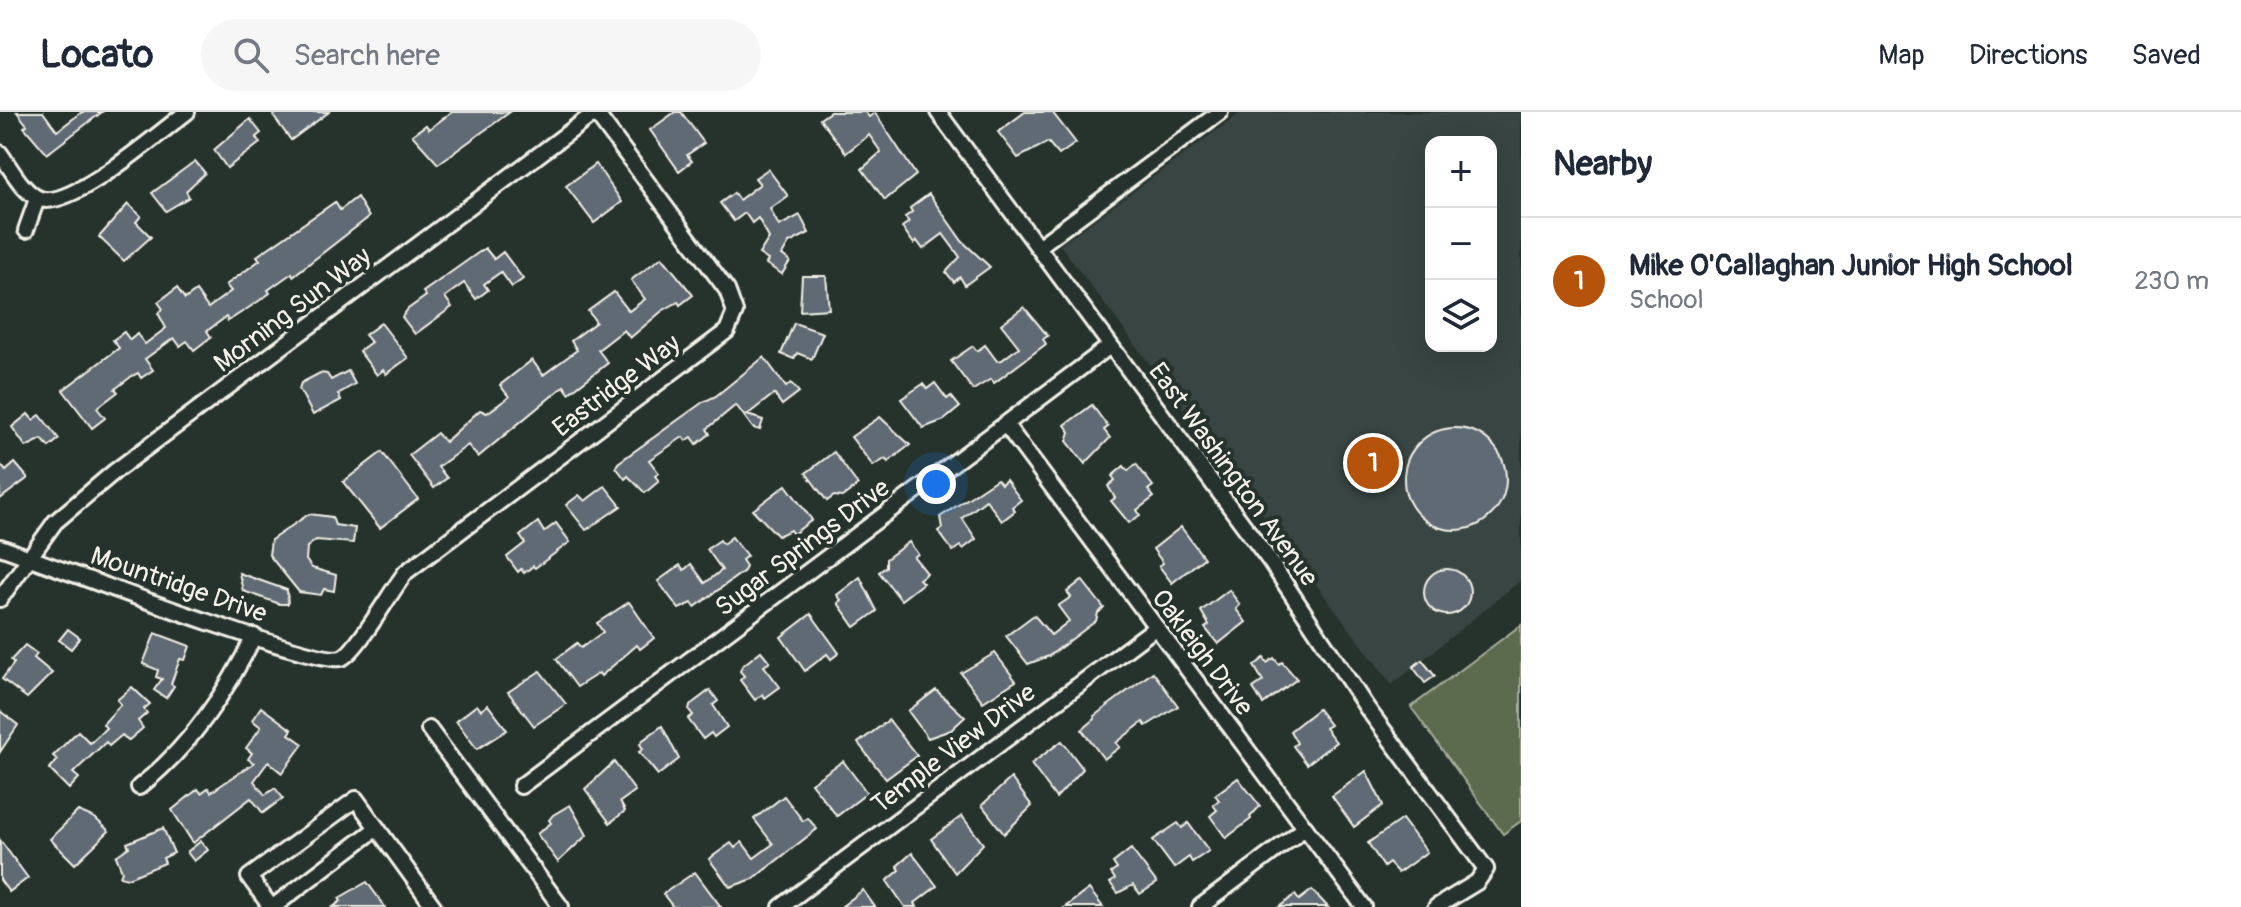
<!DOCTYPE html>
<meta charset="utf-8">
<style>
:root{--surface:#fff;--page:#f6f6f7;--text:#1f2937;--muted:#747a83;--line:#e0e1e3;--accent:#b45309}
body{margin:0;font-family:Pangolin,sans-serif;background:var(--page);color:var(--text)}
.controls{position:absolute;right:24px;top:24px;display:grid;overflow:hidden;border-radius:16px;box-shadow:0 8px 32px #0002}
.controls button{width:72px;height:72px;display:grid;place-items:center;padding:0;border:0;border-bottom:2px solid var(--line);background:var(--surface);color:var(--text);font:40px sans-serif}
.you{position:absolute;left:936px;top:372px;width:28px;height:28px;margin:-20px;border:6px solid #fff;border-radius:50%;background:#1a73e8;box-shadow:0 0 0 12px #1a73e833}
.badge{display:grid;place-items:center;width:52px;height:52px;border-radius:50%;background:var(--accent);color:#fff;font-size:26px;font-weight:700}
.pin{position:absolute;translate:-50% -50%;border:4px solid #fff;box-shadow:0 2px 8px #0006}
.list{margin:0;padding:0;list-style:none}
h2{display:flex;justify-content:space-between;align-items:center;height:104px;margin:0;padding:0 32px;font-size:34px}
h2 small{font-size:26px;font-weight:400;color:var(--muted)}
.list li{display:grid;grid-template-columns:52px 1fr auto;gap:24px;align-items:center;box-sizing:border-box;height:128px;padding:0 32px;border-top:2px solid var(--line)}
.list b{display:block;font-size:30px;white-space:nowrap}
.list p{margin:0;font-size:26px;white-space:nowrap;color:var(--muted)}
.list em{font-size:26px;font-style:normal;color:var(--muted)}
.icon{flex:none;width:44px;height:44px;fill:none;stroke:currentColor;stroke-width:2;stroke-linecap:round;stroke-linejoin:round}
.map{position:relative;flex:none;width:1521px;height:795px;overflow:hidden}
header{display:flex;align-items:center;gap:48px;box-sizing:border-box;height:112px;padding:0 40px;background:var(--surface);border-bottom:2px solid var(--line)}
header strong{font-size:38px}
nav{display:flex;gap:44px;margin-inline-start:auto;font-size:28px}
.search{width:560px;height:72px;background:var(--page);display:flex;align-items:center;gap:20px;box-sizing:border-box;padding:0 28px;border-radius:44px;color:var(--muted);font-size:30px}
main{display:flex}
aside{flex:1;background:var(--surface)}
.map>svg:first-child{display:block}
.built{fill:#374443;fill-rule:evenodd}
.green{fill:#5b6b4e;stroke:#a8ae9b;stroke-width:2}
.building{fill:#5f6b75;stroke:#f4f1e8;stroke-width:2}
.lines{fill:none;stroke-linecap:round;stroke-linejoin:round}
.minor-casing{stroke:#f4f1e8;stroke-width:20}
.minor{stroke:#26332d;stroke-width:14}
.labels{text-anchor:middle;stroke-width:8;stroke-linejoin:round;paint-order:stroke}
.street-label{font-size:26px;fill:#f4f1e8;stroke:#26332d}
</style>
<header>
<strong>Locato</strong>
<div class="search"><svg class="icon" aria-label="search" viewBox="0 0 24 24"><circle cx="10" cy="10" r="6"/><path d="M15 15l6 6"/></svg>Search here</div>
<nav><a>Map</a><a>Directions</a><a>Saved</a></nav>
</header>
<main>
<div class="map">
<svg width="1521" height="795" viewBox="0 0 1521 795">
<rect width="100%" height="100%" fill="#26332d"/>
<filter id="ink" filterUnits="userSpaceOnUse"><feTurbulence type="fractalNoise" baseFrequency=".0125" numOctaves="2"/><feDisplacementMap in="SourceGraphic" scale="16" xChannelSelector="R" yChannelSelector="G"/><feConvolveMatrix kernelMatrix="1 2 1 2 8 2 1 2 1" color-interpolation-filters="sRGB"/></filter>
<g filter="url(#ink)">
<path class="built" d="M1242,0H1521V468L1392,573L1060,133ZM1431,30H1491V234H1431Z"/>
<path class="green" d="M1521,513V709L1503,722L1411,595Z"/>
<g class="building">
<path d="M17,0H43L57,19L82,0H102L47,42L24,15L27,13Z"/>
<path d="M278,0H329L291,28L273,4Z"/>
<path d="M452,0H510L438,52L412,23L426,13L429,17Z"/>
<path d="M675,0H681L704,31L687,43L692,49L679,59L650,18Z"/>
<path d="M830,0H865L869,5L875,1L916,63L885,88L862,57L881,40L869,23L846,41L820,7Z"/>
<path d="M1025,0H1052L1076,31L1059,43L1048,30L1018,46L998,20Z"/>
<path d="M250,7L261,21L256,25L260,31L227,56L214,38Z"/>
<path d="M195,49L205,61L186,79L189,85L166,99L152,81Z"/>
<path d="M596,52L622,90L594,111L566,74Z"/>
<path d="M768,57L788,84L770,97L779,114L800,103L809,121L789,131L782,143L790,149L782,162L766,152L768,148L759,142L769,126L758,106L752,111L745,101L734,109L720,91L734,81L739,88L760,72L755,66Z"/>
<path d="M929,82L962,129L990,155L965,173L960,165L954,170L946,160L960,145L943,122L923,137L917,129L914,132L902,115L909,110L905,105L912,100L910,96Z"/>
<path d="M357,85L369,105L293,164L292,161L268,178L270,181L256,191L228,209L226,205L207,219L211,225L194,238L187,229L180,234L174,226L145,247L153,258L141,266L138,261L132,264L115,277L118,280L97,296L105,306L92,316L63,278L119,236L113,228L124,220L130,228L137,222L145,232L166,216L158,201L163,197L158,190L177,176L185,187L196,179L208,196L231,179L226,173L260,148L257,144L335,90L340,98Z"/>
<path d="M128,92L141,104L136,110L151,125L124,149L99,125Z"/>
<path d="M485,136L494,147L503,140L523,167L512,175L501,160L484,172L488,178L476,187L464,171L445,185L452,195L415,222L402,205L408,197L426,184L423,180Z"/>
<path d="M662,145L693,183L680,193L678,190L662,199L630,226L624,218L598,238L608,251L569,281L564,274L478,345L468,333L438,355L447,366L434,376L409,343L437,321L445,330L480,298L487,301L509,285L500,273L532,248L543,263L577,238L571,229L596,210L588,199L614,180L629,199L645,187L631,168Z"/>
<path d="M802,164H826L829,197L800,199Z"/>
<path d="M1024,195L1048,224L1043,227L1046,232L994,271L991,267L973,278L951,249L973,234L977,239L985,233L997,249L1002,248L1019,235L1001,212Z"/>
<path d="M381,211L408,246L386,262L383,258L377,263L359,239L371,230L365,223Z"/>
<path d="M794,211L823,221L812,247L797,241L794,247L781,242Z"/>
<path d="M764,245L786,275L791,271L799,280L782,293L774,282L747,303L763,308L760,318L753,316L736,293L707,317L710,322L697,332L692,325L686,329L683,325L649,348L659,361L655,364L659,369L645,381L628,364L625,367L616,355L618,351L703,290L716,284Z"/>
<path d="M348,259L355,272L338,282L341,288L313,303L299,277L301,271L320,261L327,262L331,268Z"/>
<path d="M935,271L947,287L951,284L960,295L944,308L923,316L901,287L923,272L927,277Z"/>
<path d="M1092,293L1108,315L1104,318L1110,326L1085,352L1067,329L1070,320L1065,313Z"/>
<path d="M28,302L33,308L40,303L59,327L49,335L42,327L26,335L12,315Z"/>
<path d="M880,305L910,333L888,350L885,347L873,354L851,325Z"/>
<circle cx="1455" cy="367" r="51"/>
<path d="M382,340L418,387L380,416L343,370Z"/>
<path d="M834,340L858,373L842,385L834,384L827,389L806,361Z"/>
<path d="M15,351L28,366L0,387V352L6,359Z"/>
<path d="M1136,352L1153,374L1148,378L1154,385L1137,398L1140,403L1129,411L1111,389L1115,386L1108,374L1115,368L1112,364L1124,354L1128,359Z"/>
<path d="M997,367L1001,372L1006,368L1021,388L1012,395L1015,399L1002,409L986,388L962,406L976,427L963,437L960,434L953,439L938,419L942,416L940,405Z"/>
<path d="M786,373L812,408L793,422L790,418L778,424L753,398Z"/>
<path d="M605,374L621,394L586,418L566,393L579,383L585,389Z"/>
<path d="M309,402L332,405L335,413L355,416L353,431L316,428L307,435L306,448L312,456L336,463L334,479L324,477L321,483L299,480L269,443L271,428Z"/>
<path d="M538,410L544,420L556,411L570,430L535,456L533,454L524,461L521,457L518,460L507,445L525,431L520,424Z"/>
<path d="M1181,415L1204,446L1172,471L1159,454L1163,451L1153,437Z"/>
<path d="M732,425L747,444L742,448L746,454L744,459L695,495L692,491L679,497L658,469L680,453L684,458L691,452L705,471L722,458L707,437L720,428L723,432Z"/>
<path d="M909,430L918,442L914,445L927,461L919,467L923,471L901,488L879,460L886,455V447Z"/>
<circle cx="1447" cy="480" r="23"/>
<path d="M239,461L287,478L288,492H280L243,479Z"/>
<path d="M860,465L877,499L855,515L838,491L841,488L837,483Z"/>
<path d="M1082,468L1104,496L1098,501L1096,509L1049,544L1028,552L1006,524L1034,503L1051,523L1069,509L1058,494L1071,485L1067,480Z"/>
<path d="M1229,478L1240,493L1236,497L1246,510L1218,532L1205,516L1209,513L1201,499Z"/>
<path d="M629,490L654,526L640,537L637,533L601,564L599,561L577,575L556,547L577,531L581,536L603,520L597,511Z"/>
<path d="M811,502L839,541L831,547L827,542L805,559L781,525Z"/>
<path d="M68,517L80,526L71,537L59,528Z"/>
<path d="M155,521L190,534L185,548L180,547L171,572L174,574L166,586L154,578L162,567L156,565L158,558L143,552Z"/>
<path d="M25,533L37,542L34,546L52,561L27,586L2,567L14,551L11,548Z"/>
<path d="M761,539L770,550L764,554L780,575L765,586L763,582L755,588L740,568L744,564L740,559L742,554Z"/>
<path d="M995,541L1016,569L983,590L961,561Z"/>
<path d="M1264,546L1267,551L1274,546L1279,552L1282,550L1297,567L1263,592L1253,576L1263,569L1254,554Z"/>
<path d="M1422,548L1435,564L1425,571L1413,555Z"/>
<path d="M540,559L566,592L534,614L508,580Z"/>
<path d="M1153,560L1178,594L1146,614L1143,610L1116,631L1120,635L1104,647L1082,618L1095,607L1094,604Z"/>
<path d="M132,575L150,592L144,597L147,601L138,609L143,616L128,629L122,623L109,634L106,630L73,661L79,666L69,677L49,657L58,648L53,644L78,619L90,631L106,616L103,612L121,592L117,588Z"/>
<path d="M710,578L718,589L713,593L727,615L714,625L711,621L703,627L688,607L693,603L689,598L690,593Z"/>
<path d="M936,578L965,605L951,618L928,626L908,599Z"/>
<path d="M477,593L481,598L488,593L507,618L477,637L456,609Z"/>
<path d="M261,595L292,618L289,622L303,632L282,661L268,650L254,669L265,683L275,676L283,686L263,701L251,686L193,731L172,698L198,677L201,681L208,676L211,680L254,651L248,647L252,641L246,636L261,615L252,608Z"/>
<path d="M1318,597L1330,613L1325,616L1336,630L1307,652L1293,634L1297,631L1290,619Z"/>
<path d="M0,599L18,613L0,640Z"/>
<path d="M889,608L917,644L886,667L858,631Z"/>
<path d="M662,614L679,647L658,663L639,640L643,637L640,632L643,628Z"/>
<path d="M1062,629L1083,657L1056,686L1031,652Z"/>
<path d="M843,649L867,681L837,704L811,671Z"/>
<path d="M614,650L635,679L620,690L625,699L610,711L585,677Z"/>
<path d="M1366,659L1383,693L1354,715L1332,684Z"/>
<path d="M1011,666L1032,694L1004,722L982,693Z"/>
<path d="M1238,666L1260,694L1250,705L1251,707L1226,726L1210,704L1217,698L1213,693L1219,688L1215,683Z"/>
<path d="M784,684L803,709L808,706L817,717L753,767L730,775L709,747L731,731L735,736L742,730L754,746L773,732L754,707Z"/>
<path d="M570,693L587,723L558,750L537,722L551,711L549,708L553,703Z"/>
<path d="M78,699L95,706L109,719L75,752L50,727Z"/>
<path d="M962,704L983,732L955,761L931,727Z"/>
<path d="M1402,707L1427,740L1398,761L1389,751L1384,755L1368,731Z"/>
<path d="M1178,711L1182,716L1188,711L1209,739L1192,750L1189,745L1174,756L1153,728Z"/>
<path d="M163,716L174,741L163,746L165,751L128,766L120,764L122,759L116,744L129,735L127,731Z"/>
<path d="M0,728L28,766L9,780L0,768Z"/>
<path d="M201,729L208,738L194,749L187,740Z"/>
<path d="M1131,737L1157,771L1140,782L1133,773L1118,781L1110,771L1115,767L1111,761L1117,757L1113,751Z"/>
<path d="M912,741L937,774L915,791L917,795H905L887,769L900,758L897,754Z"/>
<path d="M695,760L721,795H673L663,782Z"/>
<path d="M367,770L385,795H333L341,789L339,786Z"/>
<path d="M1089,777L1103,795H1065Z"/>
<path d="M863,778L875,795H841Z"/>
<path d="M1312,778L1328,795H1279L1295,783L1299,788Z"/>
</g>
<g class="lines">
<g class="minor-casing">
<g id="minor">
<path d="M938,0L1270,449L1367,596L1486,757L1477,770L1436,795"/>
<path d="M0,41C10,55 23,81 40,87C71,98 160,20 187,0"/>
<path d="M26,118L37,87"/>
<path d="M1038,135L1220,0"/>
<path d="M1006,313L1364,795"/>
<path d="M0,435C45,451 315,554 341,546C356,542 392,477 406,460L727,219L735,200L727,178L595,0"/>
<path d="M0,487L55,410L114,360L596,0"/>
<path d="M429,617L561,795"/>
<path d="M521,674L1110,234"/>
<path d="M139,675C188,637 227,580 254,524"/>
<path d="M271,795L249,765L356,687L434,795"/>
<path d="M273,795L377,716"/>
<path d="M781,795L1155,516"/>
<path d="M1200,795L1305,716"/>
</g>
</g>
<use href="#minor" class="minor"/>
</g>
</g>
<g class="labels">
<g class="street-label">
<text transform="translate(292 197) rotate(-37)" y="9">Morning Sun Way</text>
<text transform="translate(616 273) rotate(-37)" y="9">Eastridge Way</text>
<text transform="translate(1234 362) rotate(54)" y="9">East Washington Avenue</text>
<text transform="translate(802 435) rotate(-37)" y="9">Sugar Springs Drive</text>
<text transform="translate(179 472) rotate(19)" y="9">Mountridge Drive</text>
<text transform="translate(1203 540) rotate(53)" y="9">Oakleigh Drive</text>
<text transform="translate(953 636) rotate(-37)" y="9">Temple View Drive</text>
</g>
</g>
</svg>
<div class="controls">
<button>+</button>
<button>−</button>
<button><svg class="icon" aria-label="layers" viewBox="0 0 24 24"><path d="M12 4l9 5-9 5-9-5zM3 14l9 5 9-5"/></svg></button>
</div>
<div class="you"></div>
<div class="pin badge" style="left:1373px;top:351px">1</div>
</div>
<aside>
<h2>Nearby<small></small></h2>
<ul class="list">
<li><span class="badge">1</span><div><b>Mike O'Callaghan Junior High School</b><p>School</p></div><em>230 m</em></li>
</ul>
</aside>
</main>
